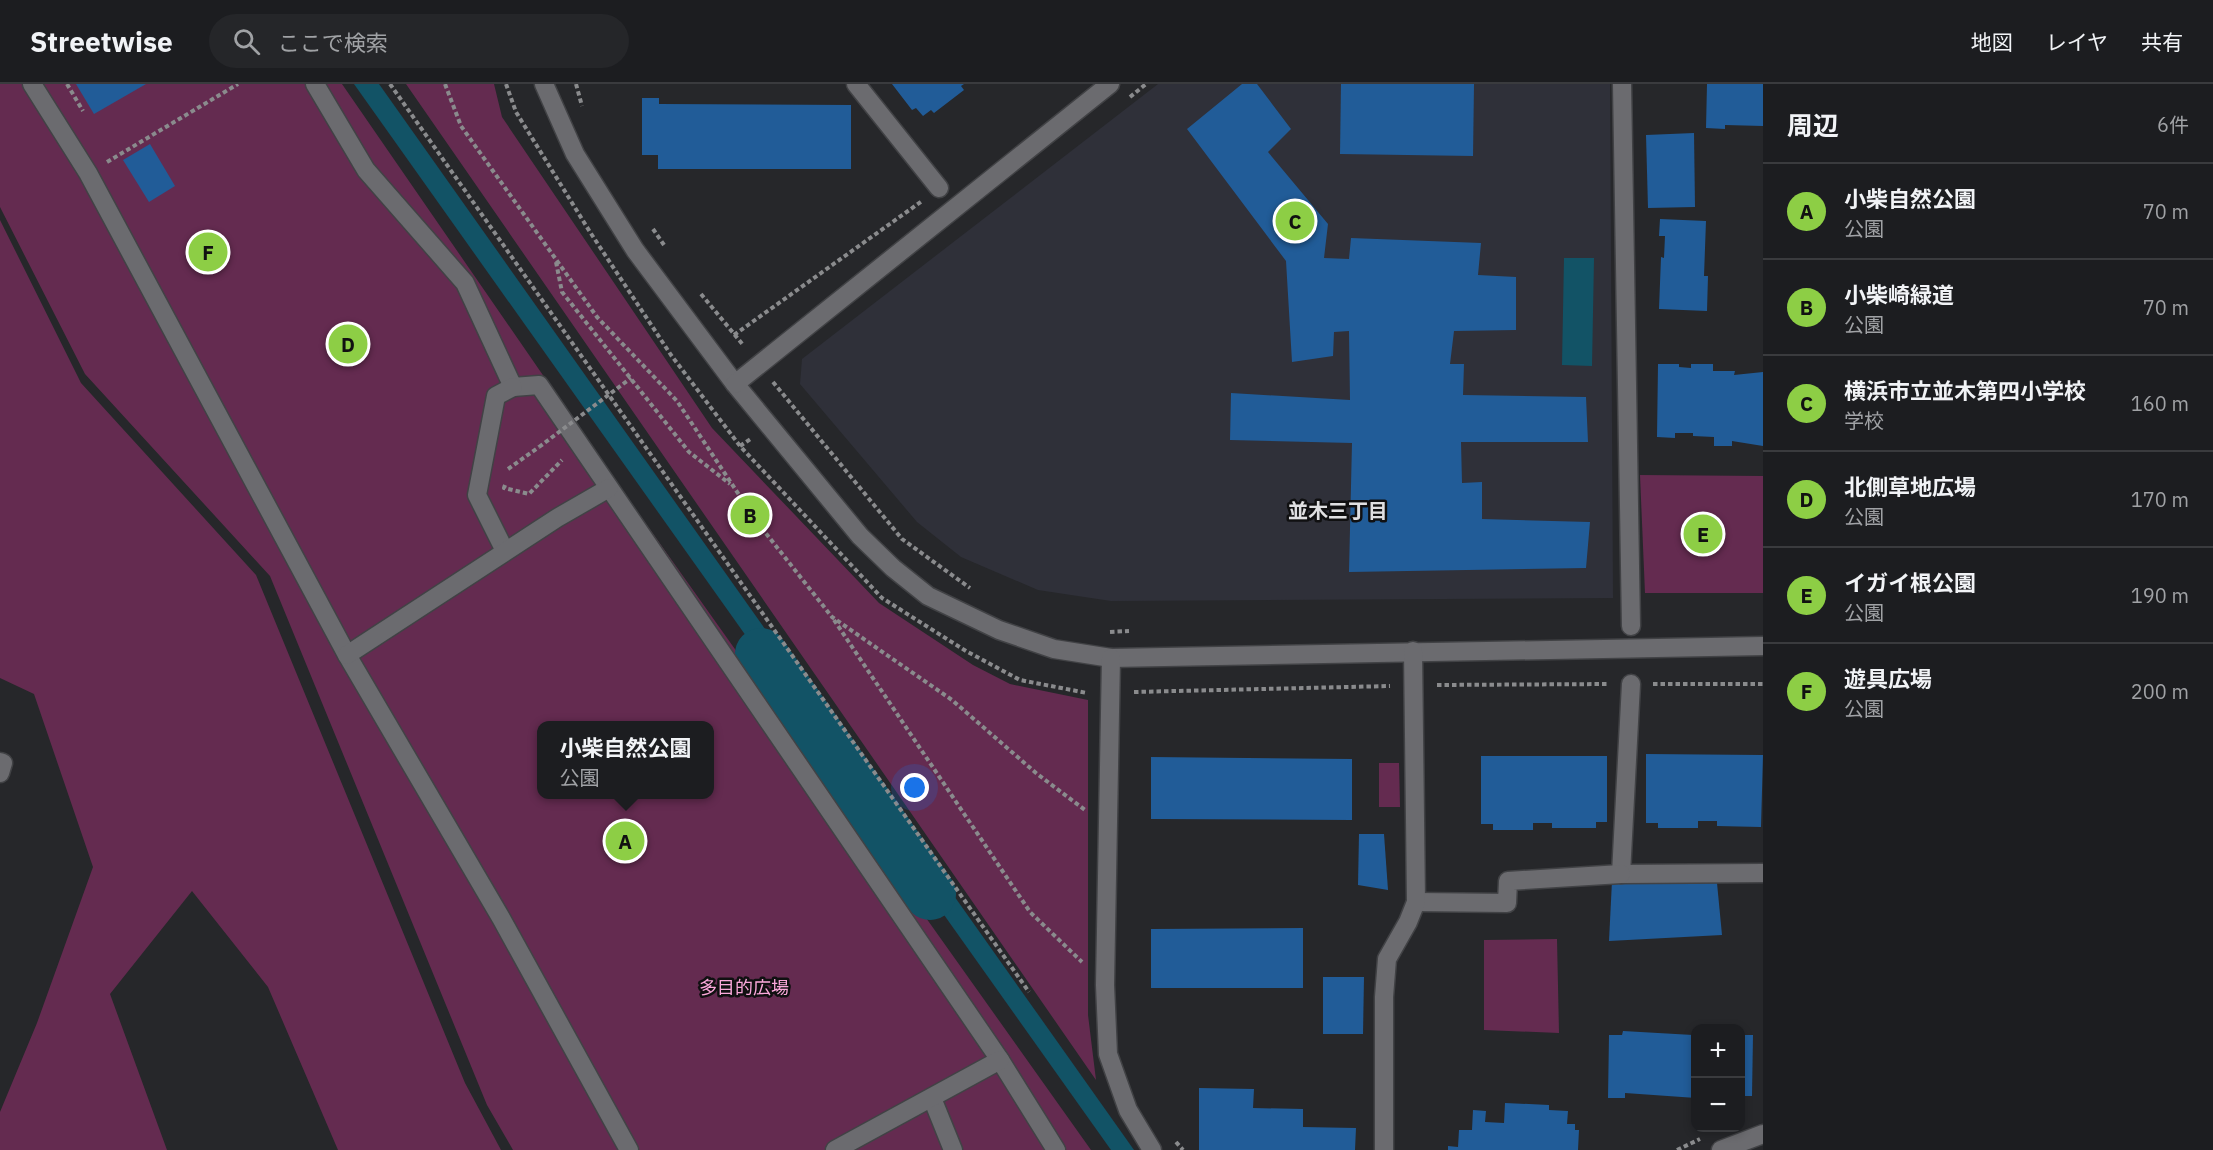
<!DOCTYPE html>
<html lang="ja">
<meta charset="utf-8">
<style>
:root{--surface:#1c1d20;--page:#252629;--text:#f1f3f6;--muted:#a0a2a5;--line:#3a3b3e;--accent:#8dce45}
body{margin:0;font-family:"IBM Plex Sans","Noto Sans JP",sans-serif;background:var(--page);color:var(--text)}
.controls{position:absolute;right:18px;bottom:18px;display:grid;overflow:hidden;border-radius:12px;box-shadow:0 3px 9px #0003}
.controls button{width:54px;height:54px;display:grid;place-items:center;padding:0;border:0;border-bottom:2px solid var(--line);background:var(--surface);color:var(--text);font:30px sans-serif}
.you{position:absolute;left:915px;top:704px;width:21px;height:21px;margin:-15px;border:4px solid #fff;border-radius:50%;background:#1a73e8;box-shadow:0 0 0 9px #1a73e833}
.badge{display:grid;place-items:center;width:39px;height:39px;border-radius:50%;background:var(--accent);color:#111;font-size:20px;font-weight:700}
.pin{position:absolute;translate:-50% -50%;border:3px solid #fff;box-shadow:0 2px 6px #0006}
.popup{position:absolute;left:537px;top:637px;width:177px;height:78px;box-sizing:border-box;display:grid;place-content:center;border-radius:12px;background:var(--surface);filter:drop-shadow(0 2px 4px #0005);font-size:20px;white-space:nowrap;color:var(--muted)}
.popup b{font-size:22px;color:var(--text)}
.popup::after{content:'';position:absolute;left:50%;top:100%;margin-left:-12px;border:12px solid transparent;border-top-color:var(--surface)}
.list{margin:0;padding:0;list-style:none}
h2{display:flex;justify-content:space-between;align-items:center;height:78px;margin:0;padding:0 24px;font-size:26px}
h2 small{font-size:20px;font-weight:400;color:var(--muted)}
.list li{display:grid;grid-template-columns:39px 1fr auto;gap:18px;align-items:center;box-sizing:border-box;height:96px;padding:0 24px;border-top:2px solid var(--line)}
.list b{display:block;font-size:22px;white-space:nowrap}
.list p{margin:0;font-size:20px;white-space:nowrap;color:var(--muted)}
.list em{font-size:20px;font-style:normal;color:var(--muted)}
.icon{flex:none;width:33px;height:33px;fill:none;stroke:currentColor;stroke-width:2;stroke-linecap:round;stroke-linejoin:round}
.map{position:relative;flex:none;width:1763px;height:1066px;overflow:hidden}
header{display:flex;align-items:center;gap:36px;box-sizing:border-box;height:84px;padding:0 30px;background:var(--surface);border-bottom:2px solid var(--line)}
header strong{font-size:28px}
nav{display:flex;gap:33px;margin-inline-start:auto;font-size:21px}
.search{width:420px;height:54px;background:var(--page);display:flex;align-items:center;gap:15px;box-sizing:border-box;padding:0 21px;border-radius:33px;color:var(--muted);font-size:22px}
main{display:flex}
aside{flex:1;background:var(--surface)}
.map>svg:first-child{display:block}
.built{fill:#2f3039}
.green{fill:#642b50;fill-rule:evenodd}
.water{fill:#125366}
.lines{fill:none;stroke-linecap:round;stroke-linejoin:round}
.river{stroke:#125366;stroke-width:52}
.building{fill:#215c98}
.minor-casing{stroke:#414245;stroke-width:21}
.path{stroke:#8a8b8d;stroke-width:4;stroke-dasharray:4.5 3;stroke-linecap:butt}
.minor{stroke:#6b6b6f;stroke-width:18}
.path-bridge{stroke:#8a8b8d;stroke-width:4;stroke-dasharray:4.5 3;stroke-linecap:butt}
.labels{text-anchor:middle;stroke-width:5;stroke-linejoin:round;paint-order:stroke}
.park-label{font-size:18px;fill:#fba8db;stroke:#101011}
.neighbourhood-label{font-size:20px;font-weight:bold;fill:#e0e0e2;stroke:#101011}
</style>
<header>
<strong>Streetwise</strong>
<div class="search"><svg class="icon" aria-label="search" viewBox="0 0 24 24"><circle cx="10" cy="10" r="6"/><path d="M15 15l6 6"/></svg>ここで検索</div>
<nav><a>地図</a><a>レイヤ</a><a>共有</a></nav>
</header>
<main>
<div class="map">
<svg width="1763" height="1066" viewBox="0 0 1763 1066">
<rect width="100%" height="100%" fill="#26272a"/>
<path class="built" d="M1158,0H1610L1613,514L1111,517L1038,506L961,473L917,438L800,300L802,275Z"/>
<g class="green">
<path d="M0,0H342L629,416L1091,1066H513L487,1021L270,492L85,290L0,123ZM541,642H709V710H541Z"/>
<path d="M406,0H494L502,33L712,344L879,519L973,581L1010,600L1088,616V931L1096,996Z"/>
<path d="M0,136L81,299L256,491L465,999L501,1066H338L268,903L192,807L110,910L167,1066H0V1028L37,939L93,783L34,610L0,594Z"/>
<path d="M1640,391L1763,392V509H1645Z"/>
<path d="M1379,679H1399L1400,723H1379Z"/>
<path d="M1557,855L1559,949L1484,946V856Z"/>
</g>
<g class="water">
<path d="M354,0H379L1134,1066H1111Z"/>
<path d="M1564,174H1594L1592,282L1562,281Z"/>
</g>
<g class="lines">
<path class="river" d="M761,570L930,810"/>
</g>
<g class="building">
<path d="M76,0H146L94,30Z"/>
<path d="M892,0H964L961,2L964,6L934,29L931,26L923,32L916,24L912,26Z"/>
<path d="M1242,0H1257L1291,45L1268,68L1328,140L1324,174L1349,175L1351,154L1481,159L1478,191L1516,193V246L1454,247L1450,280H1464L1463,311L1586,313L1588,358H1461L1462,399L1482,398V435L1590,438L1586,484L1349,488L1352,359L1230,356L1231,309L1350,316L1349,247L1334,248L1333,272L1292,278L1286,177L1187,45Z"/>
<path d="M1341,0H1474L1473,72L1340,70Z"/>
<path d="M1707,0H1763V42L1725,41V45L1706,44Z"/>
<path d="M642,14H659V20L851,21V85H658V71H642Z"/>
<path d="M1694,49L1695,123L1648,124L1646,51Z"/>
<path d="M150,60L175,102L149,118L123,76Z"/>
<path d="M1660,135L1706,137L1704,192H1708L1707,227L1659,225L1661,173L1664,174L1665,152H1659Z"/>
<path d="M1658,280H1679V283L1691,284V280H1713V287H1735L1734,291L1763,288V362L1732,357V362H1714V353L1693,352V349H1675V354L1657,353Z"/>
<path d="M1646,670L1763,671L1761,743L1717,742V737H1698V744H1658V739H1646Z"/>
<path d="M1481,672H1607V738H1596V744H1552V739H1533V746H1493V740H1481Z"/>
<path d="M1151,673L1352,675V736L1151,735Z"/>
<path d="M1359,750H1384L1388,806L1358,801Z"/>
<path d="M1612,797L1717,799L1722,851L1609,857Z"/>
<path d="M1303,844V904H1151V845Z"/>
<path d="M1323,893H1364L1363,950H1323Z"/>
<path d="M1693,946L1696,947V1014L1625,1009V1014H1608L1609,951H1622L1623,947L1693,951Z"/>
<path d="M1740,951H1753L1752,1012H1740Z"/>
<path d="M1199,1004L1254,1005L1253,1024L1303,1025V1043L1356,1044L1355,1066H1199Z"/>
<path d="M1505,1019L1549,1021V1026L1568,1027L1567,1040H1575V1046H1579L1578,1066H1448V1062L1458,1063L1459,1046H1472L1473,1026L1486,1027L1485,1038L1504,1039Z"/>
</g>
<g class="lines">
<g class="minor-casing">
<g id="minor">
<path d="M32,0L88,89L347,571L501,834L629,1066"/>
<path d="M315,0L366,86L465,199L513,303L539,301L1000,976L1056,1066"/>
<path d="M544,0L575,70L635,166L735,300L860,452L893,484L928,512L999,546L1054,565L1111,574L1763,562"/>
<path d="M856,0L939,104"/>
<path d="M1622,0L1631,542"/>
<path d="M735,300L1110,0"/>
<path d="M505,467L477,411L496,312L513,303"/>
<path d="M347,571L557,434L609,404"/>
<path d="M1111,574L1105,901L1108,970L1128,1026L1152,1066"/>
<path d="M1631,600L1621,790L1763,789"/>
<path d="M0,678L3,679L0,689"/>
<path d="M1416,818L1507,819L1508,797L1621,790"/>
<path d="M932,1014L953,1066"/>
<path d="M835,1066L1000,976"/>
<path d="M1384,1066V913L1387,875L1408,838L1416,818L1413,567"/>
<path d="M1721,1066L1763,1050"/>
</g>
</g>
<g class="path">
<path d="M67,0L83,27"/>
<path d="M390,0L1029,908"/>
<path d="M445,0L461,42L597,233L677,317L757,438L832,533L952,616L1036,689L1085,726"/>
<path d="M506,0L516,28L590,148L671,271L740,362L882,514L966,567L1020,596L1087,609"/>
<path d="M576,0L582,22"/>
<path d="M1130,13L1146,0"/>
<path d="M107,78L238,0"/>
<path d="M653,145L664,161"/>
<path d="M556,178L562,208L689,368L730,400"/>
<path d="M701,210L744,262"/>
<path d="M734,251L922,117"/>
<path d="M773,298L902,455L970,504"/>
<path d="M740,362L752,354"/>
<path d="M508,385L539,363"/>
<path d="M505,401L504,404L529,410L562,376"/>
<path d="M834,536L1030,828L1082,878"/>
<path d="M1110,548L1129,547"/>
<path d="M1653,600H1763"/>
<path d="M1437,601L1609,600"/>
<path d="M1134,608L1390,602"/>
<path d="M1176,1058L1183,1066"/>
<path d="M1677,1066L1700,1055"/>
</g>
<use href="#minor" class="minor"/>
<path class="path-bridge" d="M539,363L631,294"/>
</g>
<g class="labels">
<g class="park-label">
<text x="744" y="910">多目的広場</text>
</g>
<g class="neighbourhood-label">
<text x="1338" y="434">並木三丁目</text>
</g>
</g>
</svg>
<div class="controls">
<button>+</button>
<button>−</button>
</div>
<div class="you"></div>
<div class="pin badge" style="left:625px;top:757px">A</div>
<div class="popup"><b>小柴自然公園</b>公園</div>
<div class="pin badge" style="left:750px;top:431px">B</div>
<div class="pin badge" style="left:1295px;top:137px">C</div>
<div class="pin badge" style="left:348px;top:260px">D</div>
<div class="pin badge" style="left:1703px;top:450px">E</div>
<div class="pin badge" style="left:208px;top:168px">F</div>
</div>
<aside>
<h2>周辺<small>6件</small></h2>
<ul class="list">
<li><span class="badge">A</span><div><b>小柴自然公園</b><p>公園</p></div><em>70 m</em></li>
<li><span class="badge">B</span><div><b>小柴崎緑道</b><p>公園</p></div><em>70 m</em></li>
<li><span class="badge">C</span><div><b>横浜市立並木第四小学校</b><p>学校</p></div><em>160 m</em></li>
<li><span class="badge">D</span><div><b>北側草地広場</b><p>公園</p></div><em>170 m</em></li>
<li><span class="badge">E</span><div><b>イガイ根公園</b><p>公園</p></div><em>190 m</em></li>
<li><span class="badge">F</span><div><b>遊具広場</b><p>公園</p></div><em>200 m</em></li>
</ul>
</aside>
</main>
